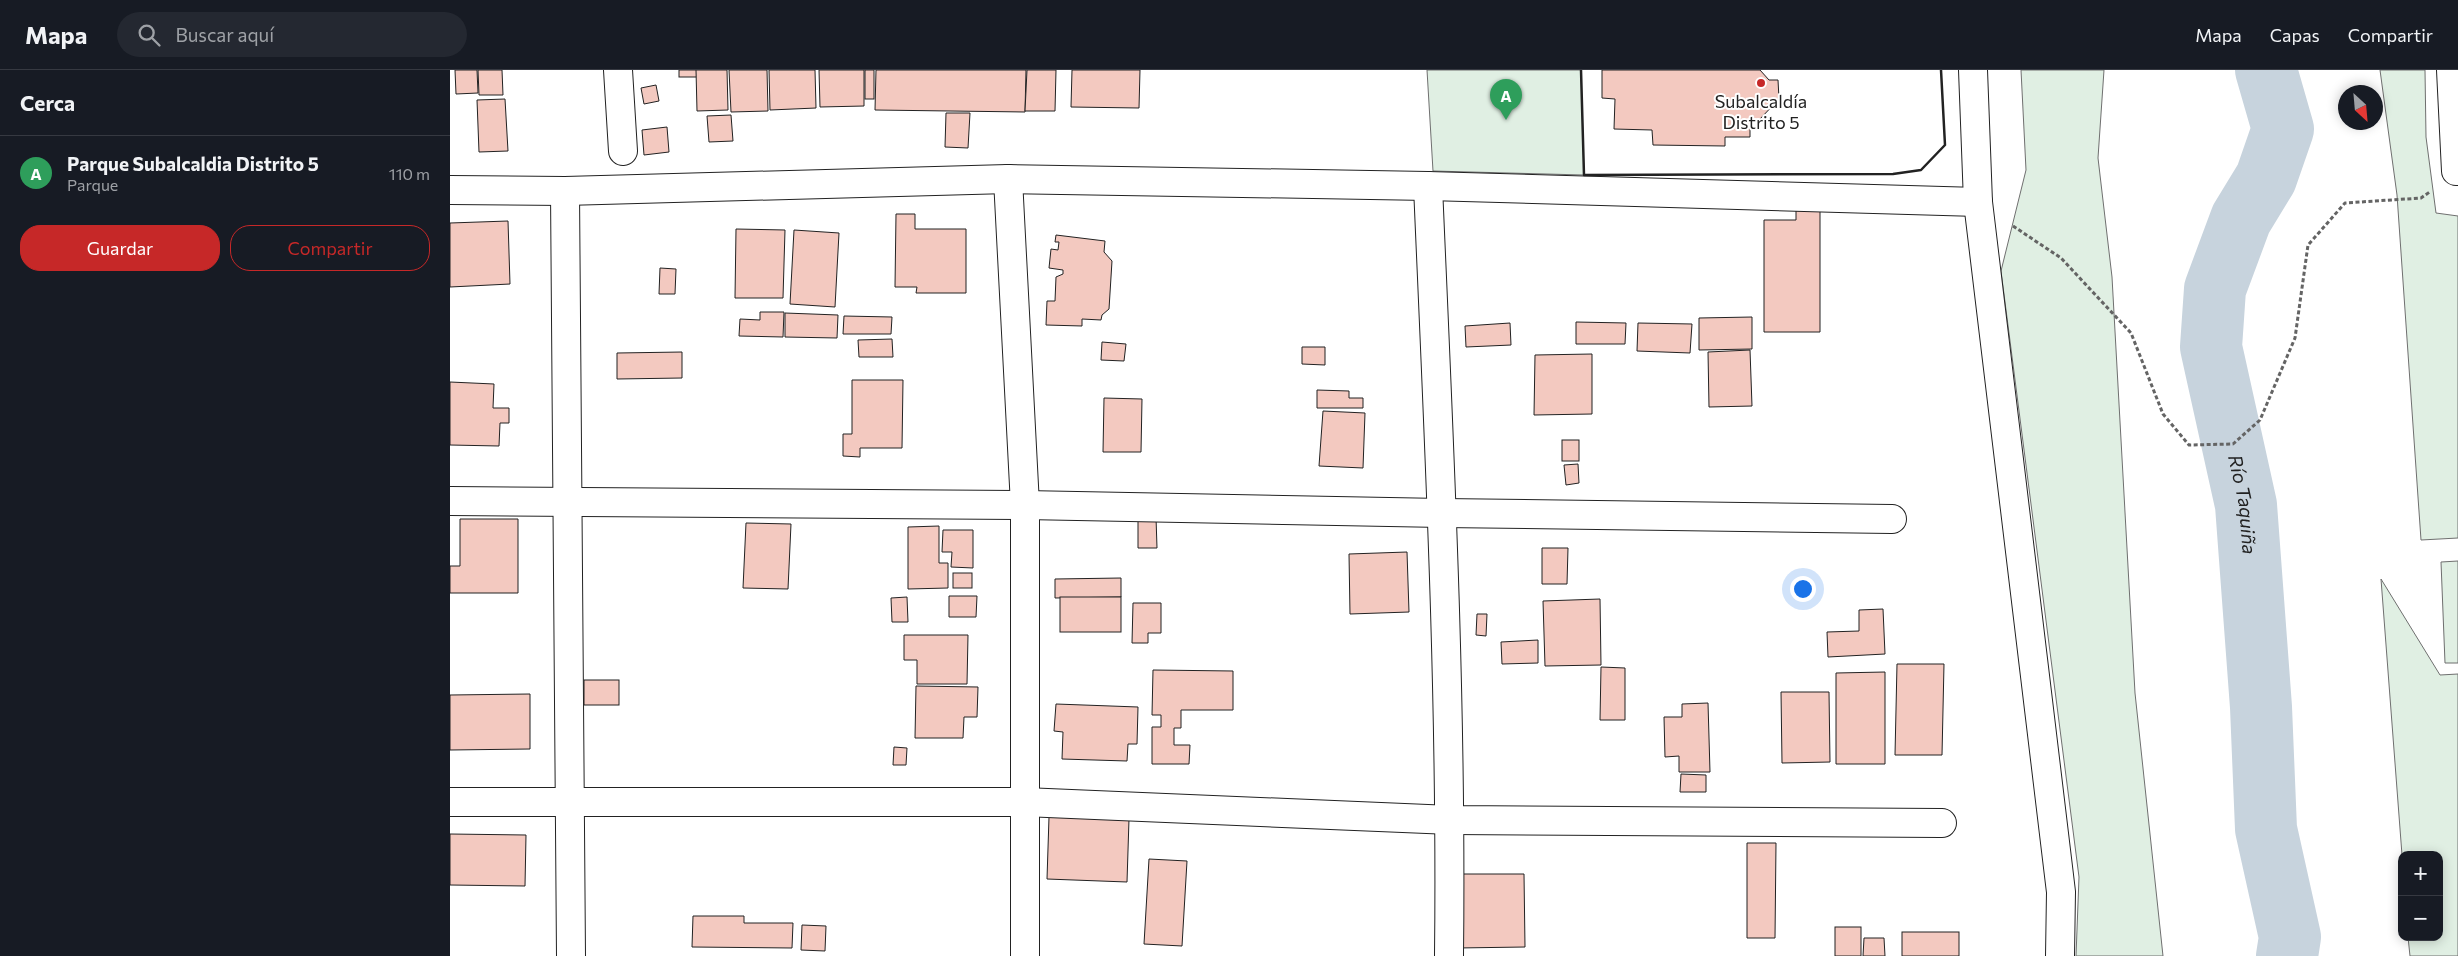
<!DOCTYPE html>
<html lang="es">
<meta charset="utf-8">
<style>
:root{--surface:#171b24;--page:#242831;--text:#f1f3f6;--muted:#9ea1a6;--line:#363941;--accent:#c62828}
body{margin:0;font-family:Commissioner,sans-serif;background:var(--page);color:var(--text)}
.controls{position:absolute;right:15px;bottom:15px;display:grid;overflow:hidden;border-radius:10px;box-shadow:0 2px 12px #0003}
.controls button{width:45px;height:45px;display:grid;place-items:center;padding:0;border:0;border-bottom:1px solid var(--line);background:var(--surface);color:var(--text);font:25px sans-serif}
.compass{position:absolute;left:1888px;top:15px;width:45px;height:45px;border-radius:50%;background:var(--surface);box-shadow:0 2px 12px #0003;rotate:154deg}
.you{position:absolute;left:1352px;top:518px;width:18px;height:18px;margin:-12px;border:4px solid #fff;border-radius:50%;background:#1a73e8;box-shadow:0 0 0 8px #1a73e833}
.badge{display:grid;place-items:center;width:32px;height:32px;border-radius:50%;background:var(--accent);color:#fff;font-size:16px;font-weight:700}
.pin{position:absolute;translate:-50% -41px;filter:drop-shadow(0 1px 2px #0008)}
.pin::after{content:'';position:absolute;top:26px;width:18px;height:15px;background:inherit;clip-path:polygon(0 0,100% 0,50% 100%)}
.list{margin:0;padding:0;list-style:none}
h2{display:flex;justify-content:space-between;align-items:center;height:65px;margin:0;padding:0 20px;font-size:21px}
h2 small{font-size:16px;font-weight:400;color:var(--muted)}
.list li{display:grid;grid-template-columns:32px 1fr auto;gap:15px;align-items:center;box-sizing:border-box;height:75px;padding:0 20px;border-top:1px solid var(--line)}
.list b{display:block;font-size:19px;white-space:nowrap}
.list p{margin:0;font-size:16px;white-space:nowrap;color:var(--muted)}
.list em{font-size:16px;font-style:normal;color:var(--muted)}
.actions{display:flex;gap:10px;padding:15px 20px}
.actions a{flex:1;padding:11px 0;border:1px solid var(--accent);border-radius:20px;text-align:center;font-size:18px;color:var(--accent)}
.actions .main{background:var(--accent);color:#fff}
.icon{flex:none;width:28px;height:28px;fill:none;stroke:currentColor;stroke-width:2;stroke-linecap:round;stroke-linejoin:round}
.map{position:relative;flex:none;width:2008px;height:886px;overflow:hidden}
header{display:flex;align-items:center;gap:30px;box-sizing:border-box;height:70px;padding:0 25px;background:var(--surface);border-bottom:1px solid var(--line)}
header strong{font-size:24px}
nav{display:flex;gap:28px;margin-inline-start:auto;font-size:18px}
.search{width:350px;height:45px;background:var(--page);display:flex;align-items:center;gap:12px;box-sizing:border-box;padding:0 18px;border-radius:28px;color:var(--muted);font-size:19px}
main{display:flex}
aside{flex:1;background:var(--surface)}
.map>svg:first-child{display:block}
.green{fill:#e0efe3;stroke:#6f6f6f}
.lines{fill:none;stroke-linecap:round;stroke-linejoin:round}
.river{stroke:#c7d3dd;stroke-width:62}
.building{fill:#f3c9c0;stroke:#222}
.minor-casing{stroke:#222;stroke-width:30}
.path{stroke:#646464;stroke-width:3;stroke-dasharray:4 2.5;stroke-linecap:butt}
.minor{stroke:#fff;stroke-width:28}
.wall{stroke:#222;stroke-width:2.5}
.poi-dot{fill:#c62828;stroke:#fff;stroke-width:2}
.labels{text-anchor:middle;stroke-width:4;stroke-linejoin:round;paint-order:stroke}
.poi-label{font-size:18px;fill:#222;stroke:#fff}
.water-label{font-size:19px;font-style:italic;fill:#222;stroke:#fff}
</style>
<header>
<strong>Mapa</strong>
<div class="search"><svg class="icon" aria-label="search" viewBox="0 0 24 24"><circle cx="10" cy="10" r="6"/><path d="M15 15l6 6"/></svg>Buscar aquí</div>
<nav><a>Mapa</a><a>Capas</a><a>Compartir</a></nav>
</header>
<main>
<aside>
<h2>Cerca<small></small></h2>
<ul class="list">
<li><span class="badge" style="background:#2e9e5b">A</span><div><b>Parque Subalcaldia Distrito 5</b><p>Parque</p></div><em>110 m</em></li>
</ul>
<div class="actions"><a class="main">Guardar</a><a>Compartir</a></div>
</aside>
<div class="map">
<svg width="2008" height="886" viewBox="0 0 2008 886">
<rect width="100%" height="100%" fill="#fff"/>
<g class="green">
<path d="M977,0H1131L1134,105L983,101Z"/>
<path d="M1571,0H1654L1648,88L1662,207L1685,623L1713,886H1626L1629,807L1551,201L1576,100Z"/>
<path d="M1930,0H1975L1976,67L1986,143L2008,146V468L1971,470L1947,125Z"/>
<path d="M2008,491V593H1995L1991,492Z"/>
<path d="M1931,509L1990,605L2008,604V886H1960L1958,867H1989V785H1952Z"/>
</g>
<g class="lines">
<path class="river" id="s1" d="M1816,0L1833,59L1816,108L1791,149L1765,219L1761,277L1796,435L1811,637L1816,759L1840,867L1837,886"/>
</g>
<g class="building">
<path d="M5,0H27L28,23L6,24Z"/>
<path d="M28,0H52L53,25H29Z"/>
<rect x="229" y="0" width="18" height="7"/>
<path d="M246,0H277L278,40L247,41Z"/>
<path d="M279,0H317L318,41L281,42Z"/>
<path d="M319,0H365L366,38L320,40Z"/>
<path d="M369,0H414V36L370,37Z"/>
<rect x="415" y="0" width="9" height="29"/>
<path d="M426,0H576L575,42L425,40Z"/>
<path d="M577,0H606L605,41H575Z"/>
<path d="M622,0H690L689,38L621,37Z"/>
<path d="M1152,0H1310L1319,10H1328L1329,29L1309,50L1300,54V67H1275V76L1203,75L1202,60L1164,59L1165,29L1152,28Z"/>
<path d="M206,15L209,31L194,34L191,18Z"/>
<path d="M55,29L58,81L29,82L27,30Z"/>
<path d="M496,43H520L518,78L495,77Z"/>
<path d="M281,45L283,71L259,72L257,46Z"/>
<path d="M217,57L219,82L194,85L192,60Z"/>
<path d="M1346,134L1370,135V262H1314V150H1346Z"/>
<path d="M446,144H465V159H516V223H466L467,217H445Z"/>
<path d="M58,151L60,214L0,217V153Z"/>
<path d="M286,159L335,160L333,228H285Z"/>
<path d="M344,160L389,163L385,237L340,234Z"/>
<path d="M606,165L655,171L654,182L662,191L659,239L652,245L651,250L632,249V256L596,255L597,231H605L606,207L613,204V200L599,198L601,179L608,180L609,172H605Z"/>
<path d="M210,198L226,199L225,224H209Z"/>
<path d="M310,242H334L333,267L289,266L290,249L310,250Z"/>
<path d="M335,243L388,245L387,268L335,267Z"/>
<path d="M394,246L442,247L441,264H393Z"/>
<path d="M1302,247V279L1249,280V248Z"/>
<path d="M1126,252L1176,253L1175,274H1126Z"/>
<path d="M1060,253L1061,275L1016,277L1015,256Z"/>
<path d="M1188,253L1242,254L1240,283L1187,281Z"/>
<path d="M442,269L443,287H409L408,270Z"/>
<path d="M652,272L676,274L674,291L651,290Z"/>
<path d="M852,277H875V295L852,294Z"/>
<path d="M1300,280L1302,336L1259,337L1258,282Z"/>
<path d="M232,282V308L167,309V283Z"/>
<path d="M1142,284V344L1084,345L1085,285Z"/>
<path d="M402,310H453L452,378H410V387L393,386V364H402Z"/>
<path d="M0,312L44,314L43,338H59V353H50L49,376L0,375Z"/>
<path d="M867,320L899,321V328H913V338H867Z"/>
<path d="M654,328L692,329L691,382H653Z"/>
<path d="M873,341L915,343L913,398L869,396Z"/>
<rect x="1112" y="370" width="17" height="21"/>
<path d="M1128,394L1129,413L1116,415L1114,395Z"/>
<path d="M688,447H706L707,478H688Z"/>
<path d="M10,449H68V523H0V496H10Z"/>
<path d="M296,453L341,454L338,519L293,518Z"/>
<path d="M489,456V493H498V518L458,519V457Z"/>
<path d="M493,460H523V498L501,497L502,482H492Z"/>
<path d="M1092,478H1118L1117,514H1092Z"/>
<path d="M957,482L959,542L900,544L899,484Z"/>
<rect x="503" y="503" width="19" height="15"/>
<path d="M671,508V527L605,528V509Z"/>
<path d="M499,526H527L526,547H499Z"/>
<path d="M457,527L458,552H442L441,528Z"/>
<rect x="610" y="527" width="61" height="35"/>
<path d="M1150,529L1151,595L1095,596L1093,531Z"/>
<path d="M683,533H711V563H698V573H682Z"/>
<path d="M1433,539L1435,584L1378,587L1377,562L1409,561V540Z"/>
<path d="M1027,544H1037L1036,566L1026,565Z"/>
<path d="M454,565H518L517,614H467V590H454Z"/>
<path d="M1088,570V593L1052,594L1051,572Z"/>
<path d="M1447,594H1494L1492,685H1445Z"/>
<path d="M1151,597L1175,598V650H1150Z"/>
<path d="M703,600L783,601V640H731V658H724V675H740L739,694H702V657H711V645H702Z"/>
<path d="M1435,602V694H1386V603Z"/>
<rect x="134" y="610" width="35" height="25"/>
<path d="M466,616L528,617L527,647H514L513,668H465Z"/>
<path d="M1331,622H1379L1380,692L1332,693Z"/>
<path d="M80,624V679L0,680V625Z"/>
<path d="M1258,633L1260,702H1229V686L1215,687L1214,647H1232V634Z"/>
<path d="M606,634L688,637L687,674H678L677,691L612,689L613,662L604,661Z"/>
<path d="M444,677L457,678L456,695H443Z"/>
<path d="M1231,704L1256,705V722H1230Z"/>
<path d="M599,747L679,749L677,812L597,809Z"/>
<path d="M0,764L76,765L75,816L0,815Z"/>
<path d="M1297,773H1326L1325,868H1297Z"/>
<path d="M699,789L737,791L732,876L694,874Z"/>
<path d="M1007,804H1074L1075,877L1007,878Z"/>
<path d="M243,846H294V853H343L342,878L242,877Z"/>
<path d="M352,855L376,856L375,881L351,880Z"/>
<rect x="1385" y="857" width="26" height="29"/>
<rect x="1452" y="862" width="57" height="24"/>
<path d="M1414,868H1434L1435,886H1413Z"/>
</g>
<g class="lines">
<g class="minor-casing">
<g id="minor">
<path d="M168,0L173,81"/>
<path d="M1523,0L1528,132L1611,822L1610,886"/>
<path d="M2001,0L2006,101H2008"/>
<path d="M558,109L575,435V886"/>
<path d="M978,116C989,372 1002,629 999,886"/>
<path d="M0,120L115,121L558,109L978,116L1528,132"/>
<path d="M115,121L121,886"/>
<path d="M0,431L575,435L992,443L1442,449"/>
<path d="M0,732H574L1001,750L1492,753"/>
</g>
</g>
<path class="path" d="M1563,156L1611,188L1681,263L1713,344L1739,375L1783,374L1810,350L1845,268L1858,175L1895,133L1971,128L1981,121"/>
<use href="#minor" class="minor"/>
<path class="wall" d="M1131,0L1134,105L1443,104L1471,100L1495,75L1491,0"/>
</g>
<circle class="poi-dot" cx="1311" cy="13" r="5"/>
<g class="labels">
<g class="poi-label">
<text x="1311" y="38">Subalcaldía<tspan x="1311" dy="21">Distrito 5</tspan></text>
</g>
<g class="water-label">
<text dy="7" stroke="none"><textPath href="#s1" startOffset="455">Río Taquiña</textPath></text>
</g>
</g>
</svg>
<div class="controls">
<button>+</button>
<button>−</button>
</div>
<svg class="compass" viewBox="-18 -18 36 36"><path d="M0-13l5 13h-10z" fill="#e53935"/><path d="M0 13l5-13h-10z" fill="#9ea1a6"/></svg>
<div class="you"></div>
<div class="pin badge" style="left:1056px;top:50px;background:#2e9e5b">A</div>
</div>
</main>
